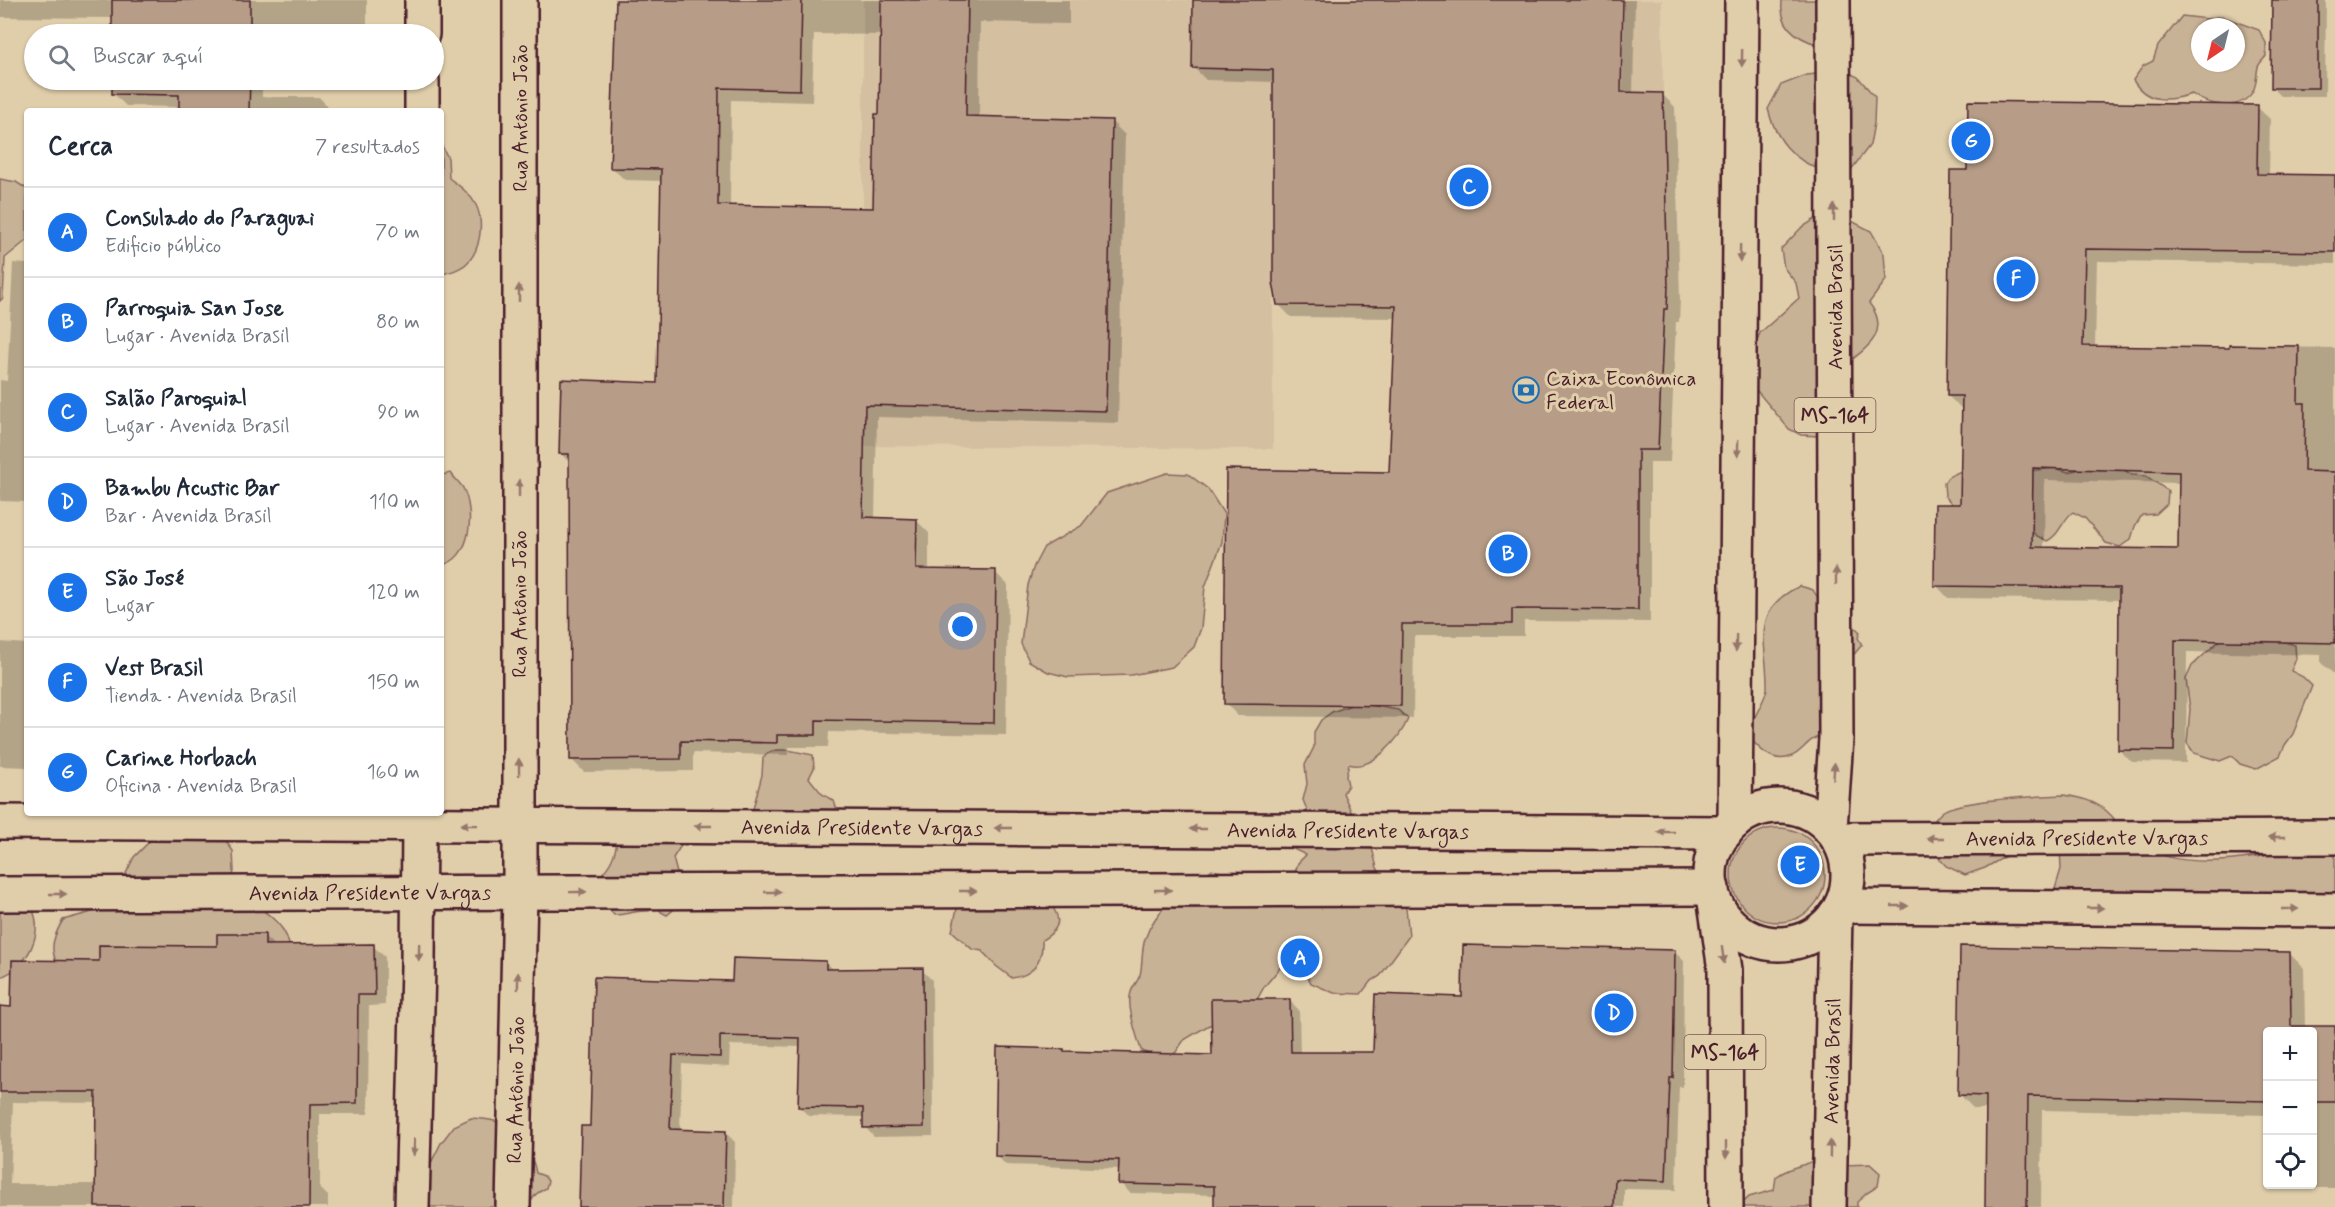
<!DOCTYPE html>
<html lang="es">
<meta charset="utf-8">
<style>
:root{--surface:#fff;--page:#f6f6f7;--text:#1f2937;--muted:#747a83;--line:#e0e1e3;--accent:#1a73e8}
body{margin:0;font-family:Mynerve,sans-serif;background:var(--page);color:var(--text)}
.controls{position:absolute;right:18px;bottom:18px;display:grid;overflow:hidden;border-radius:6px;box-shadow:0 2px 4px #0004}
.controls button{width:54px;height:54px;display:grid;place-items:center;padding:0;border:0;border-bottom:2px solid var(--line);background:var(--surface);color:var(--text);font:30px sans-serif}
.compass{position:absolute;left:2191px;top:18px;width:54px;height:54px;border-radius:50%;background:var(--surface);box-shadow:0 2px 4px #0004;rotate:215deg}
.you{position:absolute;left:963px;top:627px;width:21px;height:21px;margin:-15px;border:4px solid #fff;border-radius:50%;background:#1a73e8;box-shadow:0 0 0 9px #1a73e833}
.badge{display:grid;place-items:center;width:39px;height:39px;border-radius:50%;background:var(--accent);color:#fff;font-size:20px;font-weight:700}
.pin{position:absolute;translate:-50% -50%;border:3px solid #fff;box-shadow:0 2px 6px #0006}
.list{margin:0;padding:0;list-style:none}
h2{display:flex;justify-content:space-between;align-items:center;height:78px;margin:0;padding:0 24px;font-size:26px}
h2 small{font-size:20px;font-weight:400;color:var(--muted)}
.list li{display:grid;grid-template-columns:39px 1fr auto;gap:18px;align-items:center;box-sizing:border-box;height:90px;padding:0 24px;border-top:2px solid var(--line)}
.list b{display:block;font-size:22px;white-space:nowrap}
.list p{margin:0;font-size:20px;white-space:nowrap;color:var(--muted)}
.list em{font-size:20px;font-style:normal;color:var(--muted)}
.icon{flex:none;width:33px;height:33px;fill:none;stroke:currentColor;stroke-width:2;stroke-linecap:round;stroke-linejoin:round}
.map{position:relative;flex:none;width:2335px;height:1207px;overflow:hidden}
.search{position:absolute;background:var(--surface);box-shadow:0 2px 4px #0004;left:24px;top:24px;width:420px;height:66px;display:flex;align-items:center;gap:15px;box-sizing:border-box;padding:0 21px;border-radius:33px;color:var(--muted);font-size:22px}
.panel{position:absolute;background:var(--surface);box-shadow:0 2px 4px #0004;left:24px;top:108px;width:420px;height:708px;border-radius:6px}
.map>svg:first-child{display:block}
.built{fill:#d4bfa0}
.green{fill:#c8b296;stroke:#896860;stroke-width:1.5;fill-rule:evenodd}
.shadow{fill:#0003;fill-rule:evenodd}
.building{fill:#b79d87;stroke:#4a1f2b;stroke-width:1.5;fill-rule:evenodd}
.lines{fill:none;stroke-linecap:round;stroke-linejoin:round}
.secondary-casing{stroke:#4a1f2b;stroke-width:38}
.primary-casing{stroke:#4a1f2b;stroke-width:38}
.secondary{stroke:#e0ceab;stroke-width:33}
.primary{stroke:#e0ceab;stroke-width:33}
.oneway{fill:#95766b}
.labels{text-anchor:middle;stroke-width:6;stroke-linejoin:round;paint-order:stroke}
.shield{fill:#e0ceab;stroke:#775451;stroke-width:1.5}
.shield-label{font-size:20px;font-weight:bold;fill:#4a1f2b}
.street-label{font-size:21px;fill:#4a1f2b;stroke:#e0ceab}
.poi-label{font-size:21px;fill:#4a1f2b;stroke:#e0ceab;text-anchor:start}
</style>
<div class="map">
<svg width="2335" height="1207" viewBox="0 0 2335 1207">
<rect width="100%" height="100%" fill="#e0ceab"/>
<filter id="ink" filterUnits="userSpaceOnUse"><feTurbulence type="fractalNoise" baseFrequency=".0167" numOctaves="2"/><feDisplacementMap in="SourceGraphic" scale="12" xChannelSelector="R" yChannelSelector="G"/><feConvolveMatrix kernelMatrix="1 2 1 2 8 2 1 2 1" color-interpolation-filters="sRGB"/></filter>
<g filter="url(#ink)">
<path class="built" d="M863,0H1662L1663,93L1297,91L1273,282V449L863,446Z"/>
<g class="green">
<path d="M1782,0H1840L1820,45C1797,39 1779,26 1782,0Z"/>
<path d="M2182,16L2208,19L2221,16L2259,30L2266,43V56C2264,59 2259,63 2258,67C2256,75 2257,84 2253,91C2241,112 2208,106 2192,94C2169,101 2147,104 2133,80L2143,66L2153,61L2158,46ZM2200,27H2236V63H2200Z"/>
<path d="M1845,71L1858,77L1875,97L1874,123L1870,145L1851,170C1842,170 1831,172 1822,170C1793,161 1775,138 1768,109L1781,85L1807,75Z"/>
<path d="M441,144L448,158L449,178C459,186 470,193 476,205C484,221 481,250 467,263C461,269 449,273 441,274Z"/>
<path d="M0,179L16,182L27,189V240L5,258L3,298L0,301Z"/>
<path d="M1820,216L1846,218L1871,231L1884,254L1886,280L1869,303C1893,333 1864,350 1842,367L1836,417L1817,436L1801,435L1789,429L1752,385L1750,358L1760,333L1799,298L1796,283L1784,268L1781,249L1801,228Z"/>
<path d="M2094,466L2121,468L2132,475L2146,476L2168,491L2167,504L2156,514L2142,515L2135,526L2131,539L2120,547L2106,543L2085,518L2073,512C2062,520 2060,535 2047,541L2035,535L2028,523L1965,502L1954,506L1945,496L1944,483L1948,477L1965,469L2029,471L2055,468L2068,472Z"/>
<path d="M451,473C454,478 460,483 463,488C475,511 472,560 441,565V475Z"/>
<path d="M1167,473L1188,474L1208,489L1224,514L1222,542L1205,587L1201,628L1194,647L1172,667L1131,675L1068,677L1048,672L1029,661L1021,644L1028,585L1034,566L1044,547L1081,526L1107,493Z"/>
<path d="M1800,586L1813,590C1823,609 1845,617 1860,632L1858,638L1862,645L1850,659L1821,736C1811,739 1809,742 1802,749C1781,769 1762,754 1749,736C1750,719 1766,701 1767,688C1768,644 1748,610 1800,586Z"/>
<path d="M2222,638L2281,641L2295,645L2296,659L2291,671L2303,677L2312,686L2293,734L2285,745L2280,756L2256,769L2240,764L2232,756L2220,761L2194,753L2187,743L2190,709L2186,679L2192,666Z"/>
<path d="M1357,703L1398,710L1408,719C1400,738 1372,772 1349,764L1346,776L1348,785L1343,793L1354,818L1370,840L1377,868L1406,908L1409,936L1380,976L1370,982L1361,994L1334,993L1311,983L1299,959L1285,962L1264,987L1253,1007L1222,1024L1209,1025L1184,1040L1176,1052L1166,1060L1153,1057L1141,1050C1137,1036 1126,1006 1131,992C1133,986 1138,981 1140,975C1143,963 1141,951 1145,939C1155,908 1186,887 1211,870L1234,874L1294,876L1298,863L1306,855L1291,848L1283,839L1307,810L1303,800L1307,784L1305,765L1314,747V732L1321,720L1332,712Z"/>
<path d="M776,750H788L813,755L814,768L809,778L822,794L834,801L838,813L757,823L753,809L762,775L763,758L768,753Z"/>
<path d="M2064,795C2085,798 2102,803 2116,821C2120,827 2123,835 2129,840C2184,879 2276,856 2335,837V901L2319,903L2261,927L2132,924L2070,904L2055,889L2061,869L2060,848H2020L1985,868L1965,875L1946,866L1921,838C1928,830 1934,819 1942,812C1957,800 2042,796 2064,795Z"/>
<circle cx="1778" cy="875" r="47"/>
<path d="M162,829L221,834L233,851L234,871L230,892C252,904 283,917 289,944C292,957 288,974 288,987L63,978C51,952 48,945 63,920L103,909L116,894L134,857Z"/>
<path d="M684,834L682,844L673,858L677,873L686,882L677,907L667,915L661,912L657,904L649,911C633,910 628,915 614,915L603,903L599,877C610,866 615,856 617,841Z"/>
<path d="M0,881C9,888 23,895 29,904C48,929 27,969 0,977Z"/>
<path d="M1045,899C1062,915 1063,928 1042,940C1043,961 1034,975 1012,978L996,966L982,951L972,949L952,931L958,904Z"/>
<path d="M471,1118C480,1119 492,1119 500,1123C518,1133 533,1153 536,1173L544,1176L548,1181L546,1188L536,1194L527,1207H430L429,1167L441,1143L454,1126Z"/>
<path d="M1821,1154L1844,1165L1870,1164L1880,1173L1878,1186L1867,1193L1857,1202V1207H1739L1749,1197L1774,1190L1776,1177C1790,1165 1808,1168 1821,1154Z"/>
</g>
<g class="shadow">
<path d="M0,0H367V25L262,24V34H113V18L1,17Z"/>
<path d="M617,0H1069V24L980,22L979,118L1112,122L1125,135L1118,423L877,417L875,519L916,520L929,533V571L995,572L1008,585L1006,735L829,732L828,747H789V755L693,753V771L584,772L571,759L570,463L560,453L658,385L662,181L625,180L612,168ZM814,34L882,35L881,115L875,210L730,207L731,100L812,102Z"/>
<path d="M1194,0H1621L1619,100H1622L1624,0H1635L1633,94H1662L1675,107L1680,300L1679,322H1676L1670,462H1650V622L1524,621V636H1414L1413,718L1238,716L1225,703L1390,474L1397,318L1291,317L1278,304L1275,82L1206,80L1193,67Z"/>
<path d="M2273,0H2326L2325,96H2281L2272,87Z"/>
<path d="M113,80H262V97H319L332,111H181V107L126,106L113,93Z"/>
<path d="M2257,107L2270,119L2269,176H2335V264L2097,261L2095,348L2231,349V346L2335,348V675L2321,663V655L2187,652L2186,763L2132,762L2119,750L2121,600L1948,598L1936,585L1962,506L1963,408H1961L1948,396L1969,171ZM2045,480L2180,483V551L2044,549Z"/>
<path d="M13,263L27,264V502L0,501V380L7,381Z"/>
<path d="M0,642L27,644V767L0,766Z"/>
<path d="M264,936L275,946H373L385,957V1005L369,1006L368,1114H320V1188L328,1196V1207H0V1008L13,1009L101,962L218,947ZM13,1102L98,1103L96,1184H10Z"/>
<path d="M1674,951L1684,961L1683,1087H1679L1676,1190L1624,1189V1207H1216V1195L1130,1193L1120,1183V1169L1006,1165L996,1155L1064,1050L1066,1053L1213,1057L1289,1000L1299,1010L1300,1053H1375L1463,999Z"/>
<path d="M2289,953L2304,968L2305,1027H2335V1188H2310L2306,1184H2312V1032H2268V1115L2042,1110L2041,1207H1987V1109H1974L1959,1094Z"/>
<path d="M826,962L834,970H922L932,980L933,1136L874,1137L865,1127V1117L809,1116L799,1107L801,1047L730,1045L729,1067L682,1064L680,1130L725,1132L735,1142L734,1207H580L592,1127L733,983Z"/>
</g>
<g class="building">
<rect x="112" y="0" width="138" height="34"/>
<path d="M616,0H802L800,90L719,88L718,205L873,208L875,114H879L881,0H968L966,116L1112,120L1106,411L865,405L863,517L917,519L916,569L996,570L994,723L816,720V735H777V743L681,741V759L570,760L569,454H559L561,379L657,383L661,169L610,168Z"/>
<path d="M1193,0H1623L1621,92L1663,93L1668,287L1667,309H1664L1658,450H1638V610L1512,609V624H1402L1401,706L1224,704L1226,469L1389,472L1396,306L1277,305L1273,282V70L1192,68Z"/>
<path d="M2272,0H2318V88H2271Z"/>
<path d="M112,80H250L249,111H179V95L112,94Z"/>
<path d="M1968,101L2258,105L2257,174L2335,175V252L2085,249L2083,346L2229,348V345L2299,346L2298,403H2305L2304,471L2335,472V643L2175,640L2174,751L2118,750L2119,588L1934,586L1935,504H1960L1962,396H1947L1950,170H1967ZM2033,468L2179,472L2178,549L2032,547Z"/>
<path d="M217,934H265V945L374,944L375,995H358L357,1103L310,1104L309,1207H95L96,1092H0V1006L11,1007L12,960L99,961V945L217,946Z"/>
<path d="M1463,945L1675,950L1673,1078H1670L1666,1181L1615,1179L1614,1207H1214V1186L1118,1184L1119,1160L995,1156L997,1047L1064,1049V1051L1212,1055L1211,999H1290L1291,1052H1373L1375,994L1462,997Z"/>
<path d="M1960,946L2290,952L2291,1026H2335V1102H2313V1032H2268V1101L2028,1096L2027,1207H1985L1986,1096L1958,1095Z"/>
<path d="M733,958L826,961V969L923,968L924,1127L863,1128V1108L798,1107L800,1038L720,1036V1057L673,1055L670,1129L726,1131L724,1207H579L581,1126H590L594,977L732,981Z"/>
</g>
<g class="lines">
<g class="secondary-casing">
<g id="secondary">
<path d="M422,34V0"/>
<path d="M422,111V80"/>
<path id="s1" d="M0,822L1725,833"/>
<path id="s2" d="M1838,839L2335,837"/>
<path id="s3" d="M0,894L1712,888"/>
<path d="M1841,906L2335,910"/>
<path d="M412,1207L418,967L419,813"/>
<path id="s4" d="M513,1207L520,893V0"/>
</g>
</g>
<g class="primary-casing">
<g id="primary">
<circle cx="1779" cy="875" r="69"/>
<path d="M1735,822L1742,0"/>
<path d="M1830,829L1836,738L1833,0"/>
<path d="M1715,902L1725,970L1726,1207"/>
<path id="s5" d="M1829,1207L1835,915"/>
</g>
</g>
<use href="#secondary" class="secondary"/>
<use href="#primary" class="primary"/>
</g>
<defs><path id="oneway-solid" d="M-6-.8H1V-3.2L6.5 0L1 3.2V.8H-6Z" transform="scale(1.5)"/></defs>
<g class="oneway">
<use href="#oneway-solid" transform="translate(1742 58) rotate(91)"/>
<use href="#oneway-solid" transform="translate(1834 213) rotate(-90)"/>
<use href="#oneway-solid" transform="translate(1740 253) rotate(91)"/>
<use href="#oneway-solid" transform="translate(519 293) rotate(-90)"/>
<use href="#oneway-solid" transform="translate(1738 448) rotate(91)"/>
<use href="#oneway-solid" transform="translate(519 488) rotate(-90)"/>
<use href="#oneway-solid" transform="translate(1836 576) rotate(-90)"/>
<use href="#oneway-solid" transform="translate(1736 643) rotate(91)"/>
<use href="#oneway-solid" transform="translate(519 767) rotate(-91)"/>
<use href="#oneway-solid" transform="translate(1834 771) rotate(-86)"/>
<use href="#oneway-solid" transform="translate(469 825) rotate(-179)"/>
<use href="#oneway-solid" transform="translate(703 826) rotate(-180)"/>
<use href="#oneway-solid" transform="translate(1003 828) rotate(-180)"/>
<use href="#oneway-solid" transform="translate(1198 829) rotate(-180)"/>
<use href="#oneway-solid" transform="translate(1666 832) rotate(-180)"/>
<use href="#oneway-solid" transform="translate(2277 837) rotate(180)"/>
<use href="#oneway-solid" transform="translate(1935 838) rotate(180)"/>
<use href="#oneway-solid" transform="translate(1163 890)"/>
<use href="#oneway-solid" transform="translate(968 891)"/>
<use href="#oneway-solid" transform="translate(578 892) rotate(-1)"/>
<use href="#oneway-solid" transform="translate(773 892)"/>
<use href="#oneway-solid" transform="translate(58 894)"/>
<use href="#oneway-solid" transform="translate(1900 906)"/>
<use href="#oneway-solid" transform="translate(2095 908)"/>
<use href="#oneway-solid" transform="translate(2290 909)"/>
<use href="#oneway-solid" transform="translate(419 952) rotate(91)"/>
<use href="#oneway-solid" transform="translate(1723 955) rotate(82)"/>
<use href="#oneway-solid" transform="translate(518 981) rotate(-89)"/>
<use href="#oneway-solid" transform="translate(414 1147) rotate(92)"/>
<use href="#oneway-solid" transform="translate(1830 1149) rotate(-89)"/>
<use href="#oneway-solid" transform="translate(1726 1150) rotate(90)"/>
</g>
</g>
<defs>
<g id="bank-ring" transform="scale(1.35)"><circle r="9.5" fill="#e0ceab" stroke="#1f6fb2" stroke-width="1.5"/><path d="M-6-4H6V4H-6ZM0-2.3a2.3 2.3 0 1 0 0 4.6a2.3 2.3 0 1 0 0-4.6Z" fill="#1f6fb2"/></g>
</defs>
<g fill-rule="evenodd">
<use href="#bank-ring" x="1526" y="390"/>
</g>
<g class="labels">
<g class="shield">
<rect x="1794.5" y="398" width="81" height="34" rx="4.5"/>
<rect x="1684.5" y="1035" width="81" height="34" rx="4.5"/>
</g>
<g class="shield-label">
<text x="1835" y="422">MS-164</text>
<text x="1725" y="1059">MS-164</text>
</g>
<g class="street-label">
<text transform="translate(520 118) rotate(-90)" y="7">Rua Antônio João</text>
<text transform="translate(1835 307) rotate(-90)" y="7">Avenida Brasil</text>
<text transform="translate(519 604) rotate(-90)" y="7">Rua Antônio João</text>
<text dy="7" stroke="none"><textPath href="#s1" startOffset="862">Avenida Presidente Vargas</textPath></text>
<text dy="7" stroke="none"><textPath href="#s1" startOffset="1348">Avenida Presidente Vargas</textPath></text>
<text dy="7" stroke="none"><textPath href="#s2" startOffset="249">Avenida Presidente Vargas</textPath></text>
<text dy="7" stroke="none"><textPath href="#s3" startOffset="370">Avenida Presidente Vargas</textPath></text>
<text dy="7" stroke="none"><textPath href="#s5" startOffset="146">Avenida Brasil</textPath></text>
<text dy="7" stroke="none"><textPath href="#s4" startOffset="117">Rua Antônio João</textPath></text>
</g>
<g class="poi-label">
<text x="1546" y="385">Caixa Econômica<tspan x="1546" dy="24">Federal</tspan></text>
</g>
</g>
</svg>
<div class="controls">
<button>+</button>
<button>−</button>
<button><svg class="icon" aria-label="locate" viewBox="0 0 24 24"><circle cx="12" cy="12" r="6"/><path d="M12 2v4M12 18v4M2 12h4M18 12h4"/></svg></button>
</div>
<svg class="compass" viewBox="-18 -18 36 36"><path d="M0-13l5 13h-10z" fill="#e53935"/><path d="M0 13l5-13h-10z" fill="#747a83"/></svg>
<div class="you"></div>
<div class="pin badge" style="left:1300px;top:958px">A</div>
<div class="pin badge" style="left:1508px;top:554px">B</div>
<div class="pin badge" style="left:1469px;top:187px">C</div>
<div class="pin badge" style="left:1614px;top:1013px">D</div>
<div class="pin badge" style="left:1800px;top:865px">E</div>
<div class="pin badge" style="left:2016px;top:279px">F</div>
<div class="pin badge" style="left:1971px;top:141px">G</div>
<div class="search"><svg class="icon" aria-label="search" viewBox="0 0 24 24"><circle cx="10" cy="10" r="6"/><path d="M15 15l6 6"/></svg>Buscar aquí</div>
<section class="panel">
<h2>Cerca<small>7 resultados</small></h2>
<ul class="list">
<li><span class="badge">A</span><div><b>Consulado do Paraguai</b><p>Edificio público</p></div><em>70 m</em></li>
<li><span class="badge">B</span><div><b>Parroquia San Jose</b><p>Lugar · Avenida Brasil</p></div><em>80 m</em></li>
<li><span class="badge">C</span><div><b>Salão Paroquial</b><p>Lugar · Avenida Brasil</p></div><em>90 m</em></li>
<li><span class="badge">D</span><div><b>Bambu Acustic Bar</b><p>Bar · Avenida Brasil</p></div><em>110 m</em></li>
<li><span class="badge">E</span><div><b>São José</b><p>Lugar</p></div><em>120 m</em></li>
<li><span class="badge">F</span><div><b>Vest Brasil</b><p>Tienda · Avenida Brasil</p></div><em>150 m</em></li>
<li><span class="badge">G</span><div><b>Carine Horbach</b><p>Oficina · Avenida Brasil</p></div><em>160 m</em></li>
</ul>
</section>
</div>
